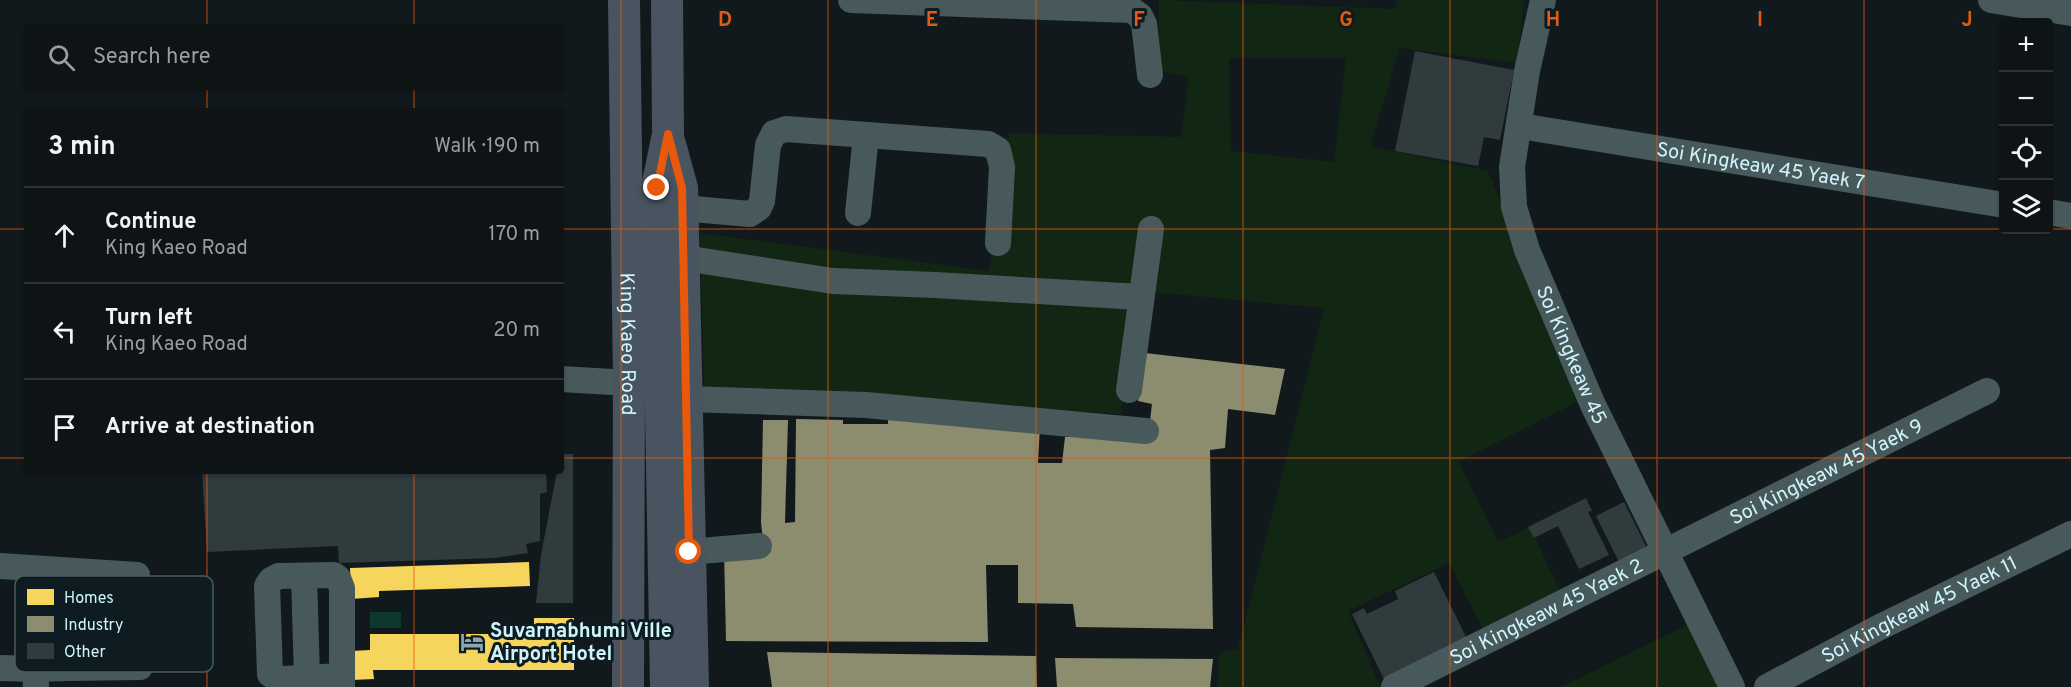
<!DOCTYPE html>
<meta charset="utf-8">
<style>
:root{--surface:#0e1315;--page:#171c1e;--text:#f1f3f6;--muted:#9b9ea0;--line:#2e3234}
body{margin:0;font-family:Overpass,sans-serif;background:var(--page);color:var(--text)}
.controls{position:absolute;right:18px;top:18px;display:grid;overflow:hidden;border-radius:6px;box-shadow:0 2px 4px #0004}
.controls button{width:54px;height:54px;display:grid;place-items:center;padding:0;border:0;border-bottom:2px solid var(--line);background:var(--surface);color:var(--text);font:30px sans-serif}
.stop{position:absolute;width:18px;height:18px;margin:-14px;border:4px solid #ea580c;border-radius:50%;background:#fff}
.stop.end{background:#ea580c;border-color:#fff;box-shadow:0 2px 6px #0008}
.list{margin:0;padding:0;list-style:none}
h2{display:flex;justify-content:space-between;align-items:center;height:78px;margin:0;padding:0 24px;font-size:26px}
h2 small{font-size:20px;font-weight:400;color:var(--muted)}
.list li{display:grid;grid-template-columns:39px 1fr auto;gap:18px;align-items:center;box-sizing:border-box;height:96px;padding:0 24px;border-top:2px solid var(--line)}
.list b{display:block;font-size:22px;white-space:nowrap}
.list p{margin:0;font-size:20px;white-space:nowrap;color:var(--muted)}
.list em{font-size:20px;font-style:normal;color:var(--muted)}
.icon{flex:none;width:33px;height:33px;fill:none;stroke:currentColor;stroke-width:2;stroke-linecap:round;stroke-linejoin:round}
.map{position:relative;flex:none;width:2071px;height:687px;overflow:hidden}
.search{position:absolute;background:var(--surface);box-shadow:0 2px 4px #0004;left:24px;top:24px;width:540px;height:66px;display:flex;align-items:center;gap:15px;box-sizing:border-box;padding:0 21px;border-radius:6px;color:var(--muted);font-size:22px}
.panel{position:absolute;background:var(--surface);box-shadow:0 2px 4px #0004;left:24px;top:108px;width:540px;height:366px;border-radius:6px}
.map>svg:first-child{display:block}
.green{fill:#112713;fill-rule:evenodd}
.water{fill:#0d382b}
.homes{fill:#f6d55c}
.industry{fill:#8c8c6e}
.building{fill:#303b3e}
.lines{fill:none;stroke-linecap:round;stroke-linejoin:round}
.minor{stroke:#48595c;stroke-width:26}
.major{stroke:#485561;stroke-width:32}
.route{stroke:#ea580c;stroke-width:8}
.grid{fill:none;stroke:#e8590c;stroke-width:1.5;stroke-opacity:0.55}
.labels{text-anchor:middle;stroke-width:6;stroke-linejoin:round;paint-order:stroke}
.street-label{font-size:20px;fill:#cff4fc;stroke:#0e1b20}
.poi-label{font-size:20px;font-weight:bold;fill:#cff4fc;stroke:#0e1b20;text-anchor:start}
.key{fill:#0e1b20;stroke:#485c62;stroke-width:1.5}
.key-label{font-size:16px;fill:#cff4fc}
.grid-label{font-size:20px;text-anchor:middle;font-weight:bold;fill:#e8590c;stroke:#0e1b20;stroke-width:6;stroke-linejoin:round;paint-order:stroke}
</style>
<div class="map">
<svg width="2071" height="687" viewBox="0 0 2071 687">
<rect width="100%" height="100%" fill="#12191c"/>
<g class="green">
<path d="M1159,0L1394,9L1397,0H1524L1518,63L1400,48L1370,146L1488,171L1583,399L1458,462L1498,542L1530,527L1564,600L1486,635L1449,563L1348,611L1377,680L1383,687H1217L1220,652L1238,649L1324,308L1153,292L1141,284L1121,414L704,387L700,233L989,271L1009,133L1181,137L1189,77L1158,71ZM1229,58H1346L1334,162L1231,151Z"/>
<path d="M1693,622L1724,687H1561Z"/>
</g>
<rect class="water" x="370" y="612" width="31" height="16"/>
<g class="homes">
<path d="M529,562L530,586L379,591V597L351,599L350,568Z"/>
<path d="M534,618H574V670H373L374,679L352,680L351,651L370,650V634H534Z"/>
</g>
<g class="industry">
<path d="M1145,353L1285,369L1275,415L1228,409L1225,448L1210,450L1213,629L1076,627L1073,604L1018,603V565H986L988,642L726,641L724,551L764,550L761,522L763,420H788L785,523L795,522L796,419L843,420V424H888V418L1040,425L1038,463H1062L1065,437H1148L1152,404L1138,401Z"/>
<path d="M767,652L1036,656L1037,687H772Z"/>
<path d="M1055,658L1213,659L1210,687H1057Z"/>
</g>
<g class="building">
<path d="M1415,51L1514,70L1500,140L1484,137L1478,166L1395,151Z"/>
<path d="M561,454H573V603H536L541,555L557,471H561Z"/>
<path d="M202,471H541L546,473L547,492L540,494V541L526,544L528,553L495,558L339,563L338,546L207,552Z"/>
<path d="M1586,498L1592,511L1588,512L1609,555L1579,569L1558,526L1534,538L1528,527Z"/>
<path d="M1624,502L1647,548L1619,562L1596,516Z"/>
<path d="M1434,572L1467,639L1384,679L1352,614L1364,608L1367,614L1398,599L1395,591Z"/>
<path d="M120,583L124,675L78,676L74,584Z"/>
</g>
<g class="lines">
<g class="minor">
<path d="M851,0L1132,10L1140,16L1144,24L1150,75"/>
<path id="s1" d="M1543,0L1527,71L1512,167L1514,207L1527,250L1593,405L1732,687"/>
<path d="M1991,0L2071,13"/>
<path id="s2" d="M1520,126L2004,205"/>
<path d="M682,208L750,214L759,208L762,201L768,145L774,133L786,129L988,144L998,150L1002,167L998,243"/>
<path d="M2048,212L2071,216"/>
<path d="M858,213L866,135"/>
<path d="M684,258L833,281L935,285L1140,297"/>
<path d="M561,379L629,383"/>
<path d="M1129,390L1151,229"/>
<path d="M687,399L866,405L1146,431"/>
<path d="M689,552L759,546"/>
<path d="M0,566L137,575L140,667L68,668"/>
<path d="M304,576L307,678"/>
<path d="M0,668L35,669L36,687"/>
<path d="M35,669L68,668L65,626"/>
<path d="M342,687V588L338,578L334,575L279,576L271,580L267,586L270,674L276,678L282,679L342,676"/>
<path id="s3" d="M1394,687L1987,391"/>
<path id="s4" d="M1767,687L1878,628L2071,534"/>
</g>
<g class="major">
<path id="s5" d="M624,0L629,383L628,687"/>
<path d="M670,144L682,188L693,687"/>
<path d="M666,687L657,188L668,134L667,0"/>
</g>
</g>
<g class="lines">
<path class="route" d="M657,188L668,134L682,188L689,552"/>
</g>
<path class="grid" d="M207,0V27M414,0V27M621,0V687M828,0V687M1036,0V687M1243,0V687M1450,0V687M1657,0V687M1864,0V687M207,87V111M414,87V111M0,229H27M561,229H2004M2048,229H2071M0,458H27M561,458H2071M207,471V687M414,471V687"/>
<defs>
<g id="hotel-bare" transform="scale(1.8)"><path d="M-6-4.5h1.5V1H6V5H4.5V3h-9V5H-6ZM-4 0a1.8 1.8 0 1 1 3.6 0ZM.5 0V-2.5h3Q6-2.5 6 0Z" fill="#8da7ae" stroke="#0e1b20" stroke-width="2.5" paint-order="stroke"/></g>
</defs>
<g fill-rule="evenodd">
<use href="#hotel-bare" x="472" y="642"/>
</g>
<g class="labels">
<g class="street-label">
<text dy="7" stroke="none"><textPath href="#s2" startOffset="244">Soi Kingkeaw 45 Yaek 7</textPath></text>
<text dy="7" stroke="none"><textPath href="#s5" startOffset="344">King Kaeo Road</textPath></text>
<text dy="7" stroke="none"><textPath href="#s1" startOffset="369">Soi Kingkeaw 45</textPath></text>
<text dy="7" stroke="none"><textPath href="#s3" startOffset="483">Soi Kingkeaw 45 Yaek 9</textPath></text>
<text dy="7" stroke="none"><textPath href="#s4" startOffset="171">Soi Kingkeaw 45 Yaek 11</textPath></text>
<text dy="7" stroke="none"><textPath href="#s3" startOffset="170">Soi Kingkeaw 45 Yaek 2</textPath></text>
</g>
<g class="poi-label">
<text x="490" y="637">Suvarnabhumi Ville<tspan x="490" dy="23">Airport Hotel</tspan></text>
</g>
</g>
<rect x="15" y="576" width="198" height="96" rx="9" class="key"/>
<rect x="27" y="589" width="27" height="16" fill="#f6d55c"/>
<rect x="27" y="616" width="27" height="16" fill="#8c8c6e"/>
<rect x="27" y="643" width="27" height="16" fill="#303b3e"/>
<g class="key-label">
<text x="64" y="603">Homes</text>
<text x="64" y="630">Industry</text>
<text x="64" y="657">Other</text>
</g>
<g class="grid-label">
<text x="725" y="26">D</text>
<text x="932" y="26">E</text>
<text x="1139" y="26">F</text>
<text x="1346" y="26">G</text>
<text x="1553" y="26">H</text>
<text x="1760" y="26">I</text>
<text x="1967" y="26">J</text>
</g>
</svg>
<div class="controls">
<button>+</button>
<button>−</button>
<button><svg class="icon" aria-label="locate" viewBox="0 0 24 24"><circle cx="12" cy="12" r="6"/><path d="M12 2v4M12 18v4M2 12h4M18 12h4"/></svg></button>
<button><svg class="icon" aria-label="layers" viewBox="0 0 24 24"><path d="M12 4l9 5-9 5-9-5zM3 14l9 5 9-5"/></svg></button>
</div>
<div class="stop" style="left:689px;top:552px"></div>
<div class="stop end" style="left:657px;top:188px"></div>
<div class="search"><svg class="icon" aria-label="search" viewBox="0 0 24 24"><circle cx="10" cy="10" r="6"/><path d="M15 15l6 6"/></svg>Search here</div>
<section class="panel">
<h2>3 min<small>Walk · 190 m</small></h2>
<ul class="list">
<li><svg class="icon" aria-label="ahead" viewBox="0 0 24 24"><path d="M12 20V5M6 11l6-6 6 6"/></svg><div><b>Continue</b><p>King Kaeo Road</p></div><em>170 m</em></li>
<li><svg class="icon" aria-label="left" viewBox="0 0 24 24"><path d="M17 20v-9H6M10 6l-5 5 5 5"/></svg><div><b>Turn left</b><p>King Kaeo Road</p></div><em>20 m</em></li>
<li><svg class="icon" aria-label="arrive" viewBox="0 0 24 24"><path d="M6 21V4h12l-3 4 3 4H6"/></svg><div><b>Arrive at destination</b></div></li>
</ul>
</section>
</div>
